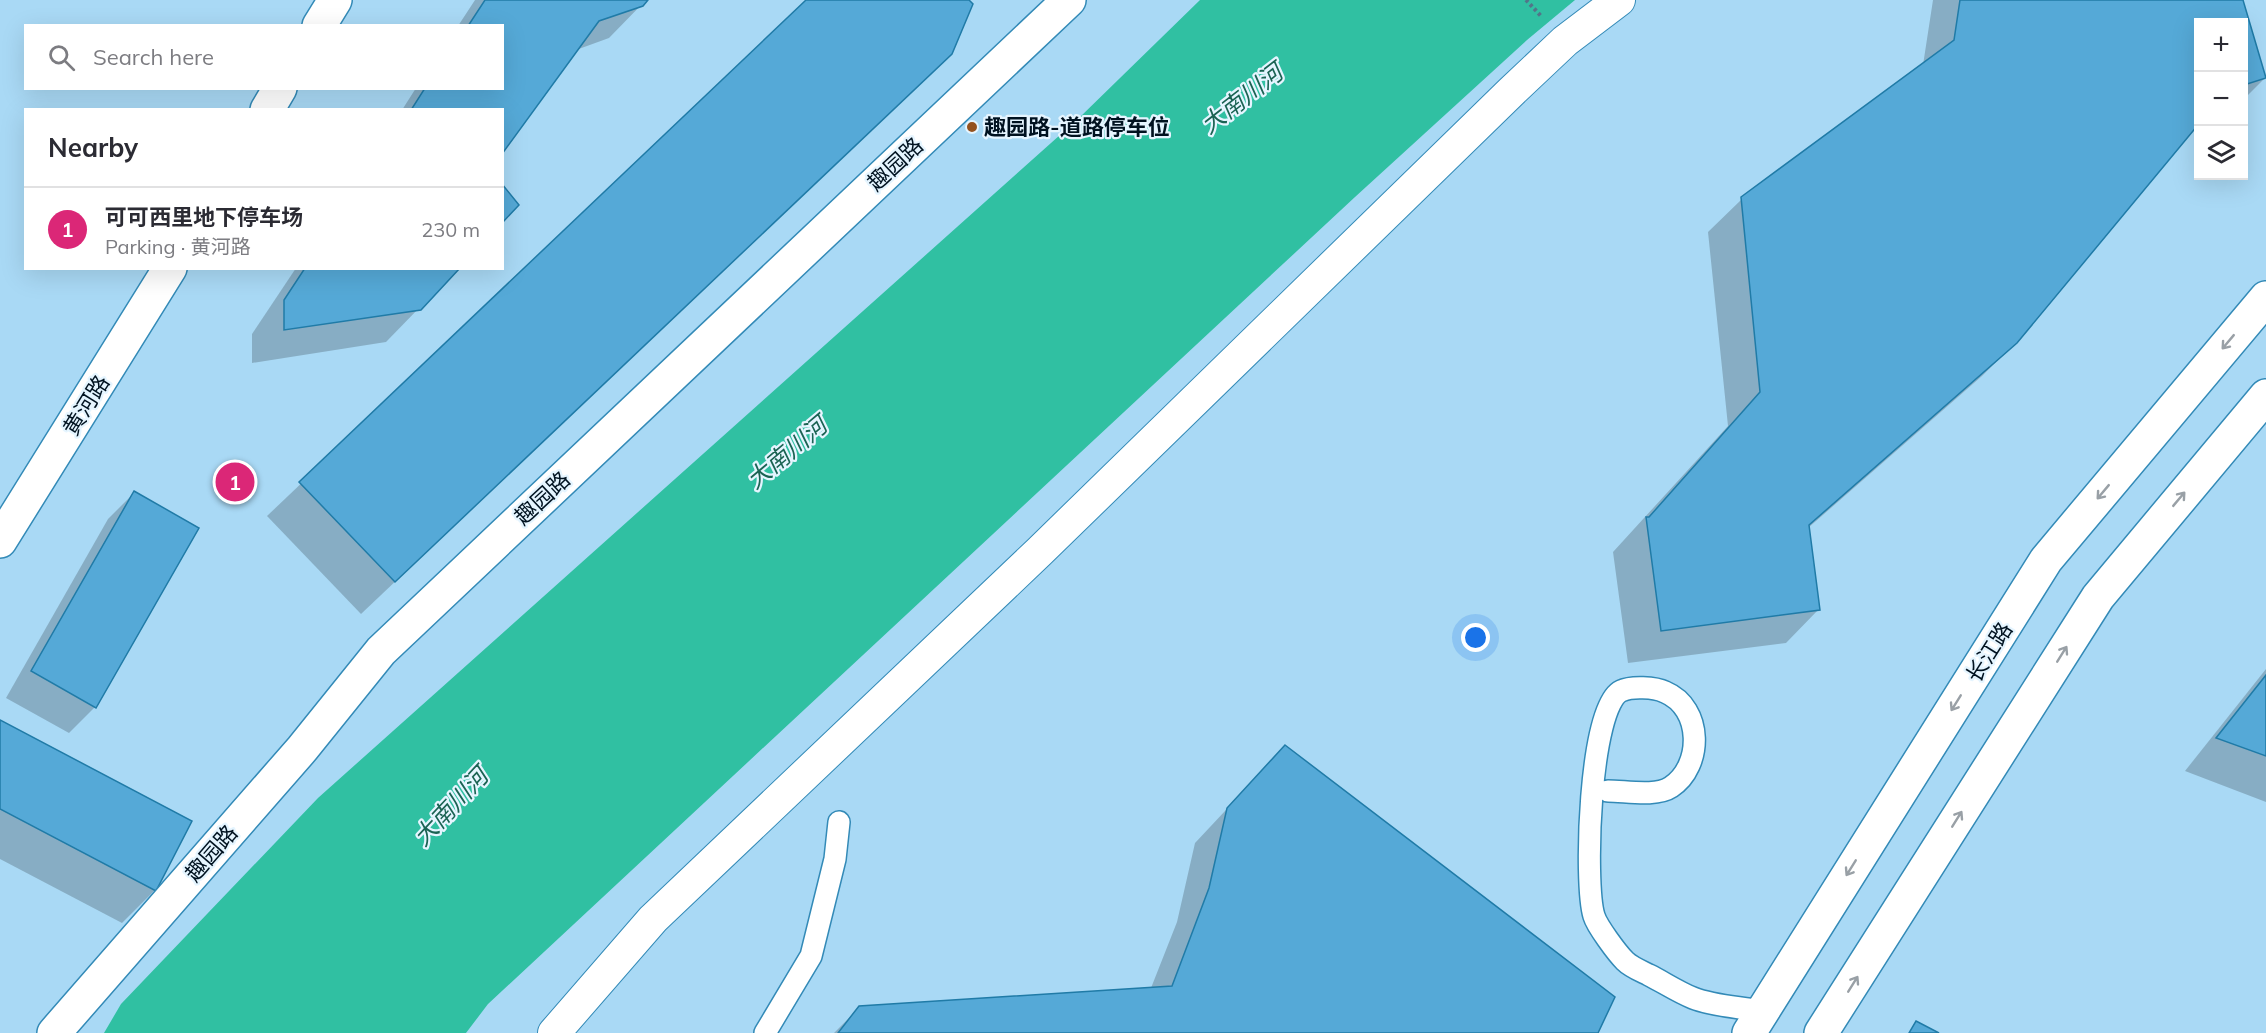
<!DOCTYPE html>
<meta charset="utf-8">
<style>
:root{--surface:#fff;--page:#f7f7f7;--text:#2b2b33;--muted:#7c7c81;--line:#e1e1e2;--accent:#db2777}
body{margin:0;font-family:Mulish,"Noto Sans SC",sans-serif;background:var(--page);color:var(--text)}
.controls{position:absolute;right:18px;top:18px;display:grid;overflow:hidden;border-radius:0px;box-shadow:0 6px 24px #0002}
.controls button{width:54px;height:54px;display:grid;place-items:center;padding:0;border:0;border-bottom:2px solid var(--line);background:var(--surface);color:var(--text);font:30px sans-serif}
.you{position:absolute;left:1476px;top:638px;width:21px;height:21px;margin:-15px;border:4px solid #fff;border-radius:50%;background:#1a73e8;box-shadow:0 0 0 9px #1a73e833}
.badge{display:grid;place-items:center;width:39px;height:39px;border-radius:50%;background:var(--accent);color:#fff;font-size:20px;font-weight:700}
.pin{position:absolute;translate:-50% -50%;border:3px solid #fff;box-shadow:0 2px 6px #0006}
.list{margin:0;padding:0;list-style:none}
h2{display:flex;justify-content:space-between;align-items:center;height:78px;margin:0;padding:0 24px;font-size:26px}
h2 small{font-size:20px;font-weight:400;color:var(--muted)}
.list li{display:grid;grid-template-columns:39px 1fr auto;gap:18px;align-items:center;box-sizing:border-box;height:84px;padding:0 24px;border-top:2px solid var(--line)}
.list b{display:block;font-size:22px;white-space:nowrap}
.list p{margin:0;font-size:20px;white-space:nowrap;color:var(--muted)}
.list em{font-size:20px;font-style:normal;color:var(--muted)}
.icon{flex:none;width:33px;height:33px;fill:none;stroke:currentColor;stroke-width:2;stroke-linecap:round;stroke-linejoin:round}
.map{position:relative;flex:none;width:2266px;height:1033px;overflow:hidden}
.search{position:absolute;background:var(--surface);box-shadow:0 6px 24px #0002;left:24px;top:24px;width:480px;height:66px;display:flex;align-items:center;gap:15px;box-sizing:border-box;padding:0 21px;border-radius:0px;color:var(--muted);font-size:22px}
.panel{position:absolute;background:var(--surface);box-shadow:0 6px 24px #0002;left:24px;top:108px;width:480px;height:162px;border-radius:0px}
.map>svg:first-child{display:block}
.water{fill:#30c0a2}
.shadow{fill:#0003}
.building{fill:#55a9d7;stroke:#207ba7;stroke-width:1.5}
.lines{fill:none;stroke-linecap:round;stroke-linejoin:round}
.service-casing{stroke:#338ab7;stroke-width:24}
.pedestrian-casing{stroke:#338ab7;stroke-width:34}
.minor-casing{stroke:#338ab7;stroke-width:36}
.secondary-casing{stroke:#338ab7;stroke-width:36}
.primary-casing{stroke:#338ab7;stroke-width:36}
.path{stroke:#537489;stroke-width:4;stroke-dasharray:3 3;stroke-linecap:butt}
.service{stroke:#fff;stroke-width:21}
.pedestrian{stroke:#fff;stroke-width:32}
.minor{stroke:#fff;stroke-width:33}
.secondary{stroke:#fff;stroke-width:33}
.primary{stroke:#fff;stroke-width:33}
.oneway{stroke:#99a0a6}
.poi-dot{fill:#94521e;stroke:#e5f5ff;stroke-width:2}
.labels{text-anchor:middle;stroke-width:4.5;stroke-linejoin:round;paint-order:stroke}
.poi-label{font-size:22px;font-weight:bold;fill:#001220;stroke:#e5f5ff;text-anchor:start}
.street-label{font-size:22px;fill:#001220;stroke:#e5f5ff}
.water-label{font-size:24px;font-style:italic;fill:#1a6353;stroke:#e5f5ff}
</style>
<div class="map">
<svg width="2266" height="1033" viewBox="0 0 2266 1033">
<rect width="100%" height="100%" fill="#a9d9f5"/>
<path class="water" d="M1200,0H1575L1527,40L1355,197L488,1004L466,1033H104L121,1004L318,798L1079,118Z"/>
<g class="shadow">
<path d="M475,0H646L609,38L576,50L502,110H402L416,88H502V26H458Z"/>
<path d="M809,0H967L917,87L361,614L267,516Z"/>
<path d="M1933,0H2242L2265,78L2244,99V22H2198V123L2016,342L1982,376L1808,528L1819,609L1786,643L1628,663L1613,552L1728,426L1708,232L1742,199L1923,65Z"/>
<path d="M296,268H458L386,342L252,363V334Z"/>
<path d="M134,493L95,707L69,733L6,698L108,519Z"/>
<path d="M2266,669V802L2185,771Z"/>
<path d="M0,722L190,822L155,890L122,923L0,859Z"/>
<path d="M1285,747L1597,1033H834L860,1007L1151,988L1177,922L1195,843Z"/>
</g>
<g class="building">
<path d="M485,0H648L643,6L599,21L502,154V110H411L425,88H502V26H468Z"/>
<path d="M806,0H969L973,4L952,54L395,582L299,482Z"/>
<path d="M1960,0H2243L2266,78L2244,85V22H2198V125L2017,343L1809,525L1820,610L1661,631L1646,517H1649L1760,392L1741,197L1954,40Z"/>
<path d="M502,184L519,205L502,223Z"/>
<path d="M305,268H460L421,310L284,330V300Z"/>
<path d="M134,491L199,528L96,708L31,671Z"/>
<path d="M2266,675V756L2216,738Z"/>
<path d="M0,720L192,821L156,891L0,809Z"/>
<path d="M1285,745L1615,997L1598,1033H838L859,1006L1172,986L1209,888L1227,808Z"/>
<path d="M1916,1021L1939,1033H1909Z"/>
</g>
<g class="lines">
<g class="service-casing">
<g id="service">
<path d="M1608,791C1626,791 1656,797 1671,787C1703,766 1703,708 1665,692C1655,687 1631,686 1621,691C1589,706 1584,884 1594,916C1597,926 1617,953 1625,961C1631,967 1641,971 1649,975C1663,982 1678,992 1693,998C1713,1006 1739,1007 1760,1011"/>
<path d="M765,1033L811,956L835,859L839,822"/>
</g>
</g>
<g class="pedestrian-casing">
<path id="pedestrian" d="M554,1033L653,919L1039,552L1511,92L1565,41L1619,0"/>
</g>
<g class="minor-casing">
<path id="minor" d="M54,1033L302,749L381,651L1069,0"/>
</g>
<g class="secondary-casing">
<g id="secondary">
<path d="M1749,1033L2046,560L2266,298"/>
<path d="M1821,1033L2098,597L2266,396"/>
</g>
</g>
<g class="primary-casing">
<g id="primary">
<path d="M319,26L335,0"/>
<path d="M267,110L280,88"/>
<path d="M0,541L170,268"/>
</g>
</g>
<path class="path" d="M1526,0L1542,17"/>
<use href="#service" class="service"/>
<use href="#pedestrian" class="pedestrian"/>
<use href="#minor" class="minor"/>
<use href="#secondary" class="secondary"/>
<use href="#primary" class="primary"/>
</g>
<defs><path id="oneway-shaft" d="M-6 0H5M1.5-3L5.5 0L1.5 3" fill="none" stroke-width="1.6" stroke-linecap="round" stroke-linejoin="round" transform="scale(1.5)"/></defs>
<g class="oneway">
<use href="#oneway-shaft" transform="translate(2228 342) rotate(130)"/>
<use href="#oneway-shaft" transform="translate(2103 492) rotate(130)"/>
<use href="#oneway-shaft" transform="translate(2179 499) rotate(-50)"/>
<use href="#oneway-shaft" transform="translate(2062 654) rotate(-58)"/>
<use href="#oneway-shaft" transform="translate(1956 703) rotate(122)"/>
<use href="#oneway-shaft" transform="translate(1957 819) rotate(-58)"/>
<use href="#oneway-shaft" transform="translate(1851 868) rotate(122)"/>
<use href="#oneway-shaft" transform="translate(1853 984) rotate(-58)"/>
</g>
<circle class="poi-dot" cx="972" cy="127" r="6"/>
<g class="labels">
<g class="poi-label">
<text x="984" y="135">趣园路-道路停车位</text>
</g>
<g class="street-label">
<text transform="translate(895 164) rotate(-43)" y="8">趣园路</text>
<text transform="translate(86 405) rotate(-58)" y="8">黄河路</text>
<text transform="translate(542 498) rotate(-43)" y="8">趣园路</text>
<text transform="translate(1989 652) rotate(-58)" y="8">长江路</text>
<text transform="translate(211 853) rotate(-49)" y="8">趣园路</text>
</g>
<g class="water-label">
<text transform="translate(1242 99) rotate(-38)" y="8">大南川河</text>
<text transform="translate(787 453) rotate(-40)" y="8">大南川河</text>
<text transform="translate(451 807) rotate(-47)" y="8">大南川河</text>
</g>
</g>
</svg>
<div class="controls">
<button>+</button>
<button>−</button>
<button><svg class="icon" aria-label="layers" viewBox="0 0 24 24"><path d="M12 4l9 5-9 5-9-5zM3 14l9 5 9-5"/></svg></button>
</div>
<div class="you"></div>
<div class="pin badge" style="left:235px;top:482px">1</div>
<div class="search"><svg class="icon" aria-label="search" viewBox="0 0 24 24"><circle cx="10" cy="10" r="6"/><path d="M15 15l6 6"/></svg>Search here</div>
<section class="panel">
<h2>Nearby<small></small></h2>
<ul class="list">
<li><span class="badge">1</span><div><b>可可西里地下停车场</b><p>Parking · 黄河路</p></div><em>230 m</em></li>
</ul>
</section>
</div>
